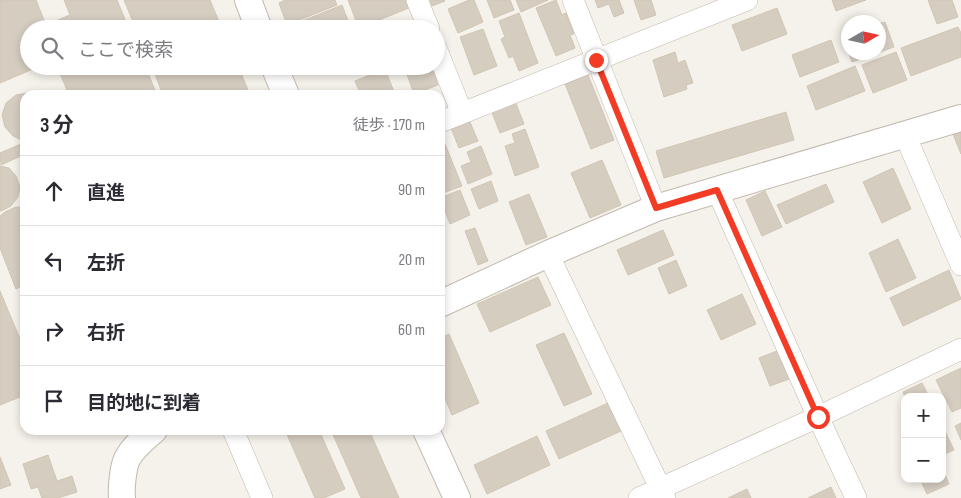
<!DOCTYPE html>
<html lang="ja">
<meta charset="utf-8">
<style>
:root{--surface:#fff;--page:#f2f2f3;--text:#2b2b33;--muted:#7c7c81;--line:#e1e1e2}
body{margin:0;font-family:"Sofia Sans Condensed","Noto Sans JP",sans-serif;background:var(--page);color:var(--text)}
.controls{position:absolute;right:15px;bottom:15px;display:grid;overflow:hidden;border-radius:10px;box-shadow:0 2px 8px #0003}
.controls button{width:45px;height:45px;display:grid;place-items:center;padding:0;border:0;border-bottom:1px solid var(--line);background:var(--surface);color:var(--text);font:25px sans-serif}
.compass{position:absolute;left:841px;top:15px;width:45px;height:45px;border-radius:50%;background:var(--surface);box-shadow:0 2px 8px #0003;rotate:81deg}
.stop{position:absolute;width:15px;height:15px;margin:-11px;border:4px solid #f23c25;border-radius:50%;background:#fff}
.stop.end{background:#f23c25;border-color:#fff;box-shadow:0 1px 5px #0008}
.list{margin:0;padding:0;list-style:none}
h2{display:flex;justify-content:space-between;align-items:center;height:65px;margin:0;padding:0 20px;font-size:21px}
h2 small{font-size:16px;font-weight:400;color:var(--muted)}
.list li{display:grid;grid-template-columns:32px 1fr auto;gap:15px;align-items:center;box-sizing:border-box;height:70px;padding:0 20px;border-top:1px solid var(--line)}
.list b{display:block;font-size:19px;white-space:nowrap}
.list em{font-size:16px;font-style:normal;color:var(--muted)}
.icon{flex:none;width:28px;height:28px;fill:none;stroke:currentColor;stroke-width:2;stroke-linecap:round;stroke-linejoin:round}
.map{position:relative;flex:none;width:961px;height:498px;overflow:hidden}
.search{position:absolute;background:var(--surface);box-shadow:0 2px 8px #0003;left:20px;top:20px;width:425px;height:55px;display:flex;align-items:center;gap:12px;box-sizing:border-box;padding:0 18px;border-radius:28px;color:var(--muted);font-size:19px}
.panel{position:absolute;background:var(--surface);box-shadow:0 2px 8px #0003;left:20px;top:90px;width:425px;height:345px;border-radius:15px}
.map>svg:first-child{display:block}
.building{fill:#d6cdc1;stroke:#d1c5b4}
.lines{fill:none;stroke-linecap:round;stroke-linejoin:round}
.minor-casing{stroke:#c0b9ae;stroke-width:22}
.tertiary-casing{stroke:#c0b9ae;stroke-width:28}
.minor{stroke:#fff;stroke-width:21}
.tertiary{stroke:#fff;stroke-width:26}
.route{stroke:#f23c25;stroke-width:6}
</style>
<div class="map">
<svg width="961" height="498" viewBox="0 0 961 498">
<rect width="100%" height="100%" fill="#f5f2eb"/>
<g class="building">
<path d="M0,0H36L46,25L70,15L64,0H117L129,29H29V66H40L0,83Z"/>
<path d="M124,0H210L222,29H136Z"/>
<path d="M285,0H335L337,5L287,25L279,3Z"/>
<path d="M348,0H406L409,8L359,28Z"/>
<path d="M430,0H444L445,1L432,6Z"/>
<path d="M469,0H474L483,22L458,33L448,9Z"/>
<path d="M487,0H510L514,10L494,18Z"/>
<path d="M516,0H548L521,12Z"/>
<path d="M556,0L562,15L566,13L574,34L570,35L575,48L556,56L536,8Z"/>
<path d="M595,0H619L624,13L614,17L609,4L598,8Z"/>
<path d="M634,0H651L656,15L641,20Z"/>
<path d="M832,0H866L836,11Z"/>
<path d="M928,0H952L958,17L937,24Z"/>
<path d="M342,5L349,23L334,29H297L295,24Z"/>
<path d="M777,8L787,34L742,51L732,25Z"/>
<path d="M519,13L538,63L519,71L513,56L509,58L501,39L505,37L499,21Z"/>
<path d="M410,22L412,29H393Z"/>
<path d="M885,22L894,47L852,62L843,37L848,35V52H878V24Z"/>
<path d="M958,27L961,33V57L911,76L901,48Z"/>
<path d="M483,29L497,66L474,75L460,37Z"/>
<path d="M831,40L839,62L800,77L792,55Z"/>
<path d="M675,52L678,63L685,60L693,83L686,85L687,89L664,97L653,60Z"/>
<path d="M896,52L907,80L873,93L862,65Z"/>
<path d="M57,66H145L157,95H69Z"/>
<path d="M152,66H238L250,95H163Z"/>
<path d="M404,66H432L438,85L414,94Z"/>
<path d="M855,66L865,91L816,110L807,86Z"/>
<path d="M385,69L394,92L387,95H361L355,81Z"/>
<path d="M588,75L614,140L591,149L565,84Z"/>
<path d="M28,93L35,95H25L24,141L13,136L5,127L2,115L6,103L16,95Z"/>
<path d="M515,101L524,124L500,133L491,110Z"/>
<path d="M786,112L794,140L664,178L656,151Z"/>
<path d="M467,115L478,141L459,148L449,123Z"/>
<path d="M525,129L539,167L515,176L505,146L515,143L512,134Z"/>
<path d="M961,131V154L953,134Z"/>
<path d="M21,144L25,154L1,165L0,153Z"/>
<path d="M445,144L462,186L443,193L440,185V146Z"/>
<path d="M481,146L492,174L468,184L461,166L471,162L467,152Z"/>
<path d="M602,160L621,205L590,218L571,173Z"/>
<path d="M0,166L9,168L16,176L20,187L18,197L11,206L1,211H0Z"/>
<path d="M893,168L911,209L882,223L863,182Z"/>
<path d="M491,181L498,201L479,209L471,189Z"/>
<path d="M826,184L834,202L786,224L777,205Z"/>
<path d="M460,190L470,215L450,224L440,198Z"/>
<path d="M765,191L782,227L762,236L746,200Z"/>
<path d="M529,194L547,237L526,245L509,202Z"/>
<path d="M16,207L25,208V285L16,289L0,248V216L5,212Z"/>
<path d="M475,228L488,261L478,265L465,231Z"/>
<path d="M663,230L674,255L628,275L617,250Z"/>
<path d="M898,239L916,278L886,292L869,253Z"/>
<path d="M676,260L687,286L669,294L658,268Z"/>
<path d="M949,270L961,299L903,326L890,298Z"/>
<path d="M538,277L551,305L490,332L477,304Z"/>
<path d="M0,291L25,351V395L0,405Z"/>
<path d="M742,294L756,324L721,340L707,310Z"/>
<path d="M564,333L592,394L564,406L536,345Z"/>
<path d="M449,334L479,403L452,415L440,387V338Z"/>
<path d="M777,351L789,379L770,386L759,358Z"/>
<path d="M961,368V408L952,412L936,380Z"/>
<path d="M922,383L929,397H905L903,392Z"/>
<path d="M608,403L621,431L559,459L546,431Z"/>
<path d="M961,423V440L955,426Z"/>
<path d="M942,425L954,450L942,455Z"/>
<path d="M285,430H319L345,489L324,498H315Z"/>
<path d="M331,430H369L399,498H361Z"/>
<path d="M537,436L550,465L487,494L474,465Z"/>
<path d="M48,455L57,481L72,476L77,492L58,498H42L38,487L31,489L23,464Z"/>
<path d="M0,457L11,485L0,489Z"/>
<path d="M942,468L949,484L927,494L920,479H942Z"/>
<path d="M831,487L836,498H808Z"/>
<path d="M747,489L751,498H728Z"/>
</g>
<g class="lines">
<g class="minor-casing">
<g id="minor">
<path d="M417,0L429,29"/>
<path d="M573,0L656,208"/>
<path d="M436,48L462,113"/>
<path d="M440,122L747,0"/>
<path d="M905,135L961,265"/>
<path d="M717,190L818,417L856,498"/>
<path d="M548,254L665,498"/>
<path d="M233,430L262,498"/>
<path d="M639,498L818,417L961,349"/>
</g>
</g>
<g class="tertiary-casing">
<g id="tertiary">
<path d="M248,0L259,29"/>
<path d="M274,66L286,95"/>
<path d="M440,304L548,254L656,208L961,118"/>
<path d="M426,430L457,498"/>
<path d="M122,498C121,489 123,467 127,459C133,447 144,439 154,430"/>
</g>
</g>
<use href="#minor" class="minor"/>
<use href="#tertiary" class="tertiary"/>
</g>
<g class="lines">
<path class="route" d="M596,60L656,208L717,190L818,417"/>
</g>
</svg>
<div class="controls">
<button>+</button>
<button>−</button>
</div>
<svg class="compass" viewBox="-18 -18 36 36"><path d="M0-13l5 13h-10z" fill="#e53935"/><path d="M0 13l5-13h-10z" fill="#7c7c81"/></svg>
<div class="stop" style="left:818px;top:417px"></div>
<div class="stop end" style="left:596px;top:60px"></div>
<div class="search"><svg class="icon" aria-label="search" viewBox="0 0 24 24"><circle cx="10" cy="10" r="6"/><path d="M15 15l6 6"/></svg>ここで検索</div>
<section class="panel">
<h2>3 分<small>徒歩 · 170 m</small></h2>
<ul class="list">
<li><svg class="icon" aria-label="ahead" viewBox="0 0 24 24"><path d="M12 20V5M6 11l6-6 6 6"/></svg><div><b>直進</b></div><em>90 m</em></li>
<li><svg class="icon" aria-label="left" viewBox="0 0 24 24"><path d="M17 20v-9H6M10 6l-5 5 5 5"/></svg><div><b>左折</b></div><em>20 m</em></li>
<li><svg class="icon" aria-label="right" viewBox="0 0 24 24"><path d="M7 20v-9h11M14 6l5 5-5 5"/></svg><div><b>右折</b></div><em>60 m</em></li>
<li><svg class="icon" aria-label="arrive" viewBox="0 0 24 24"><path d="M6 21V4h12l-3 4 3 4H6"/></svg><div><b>目的地に到着</b></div></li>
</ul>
</section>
</div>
